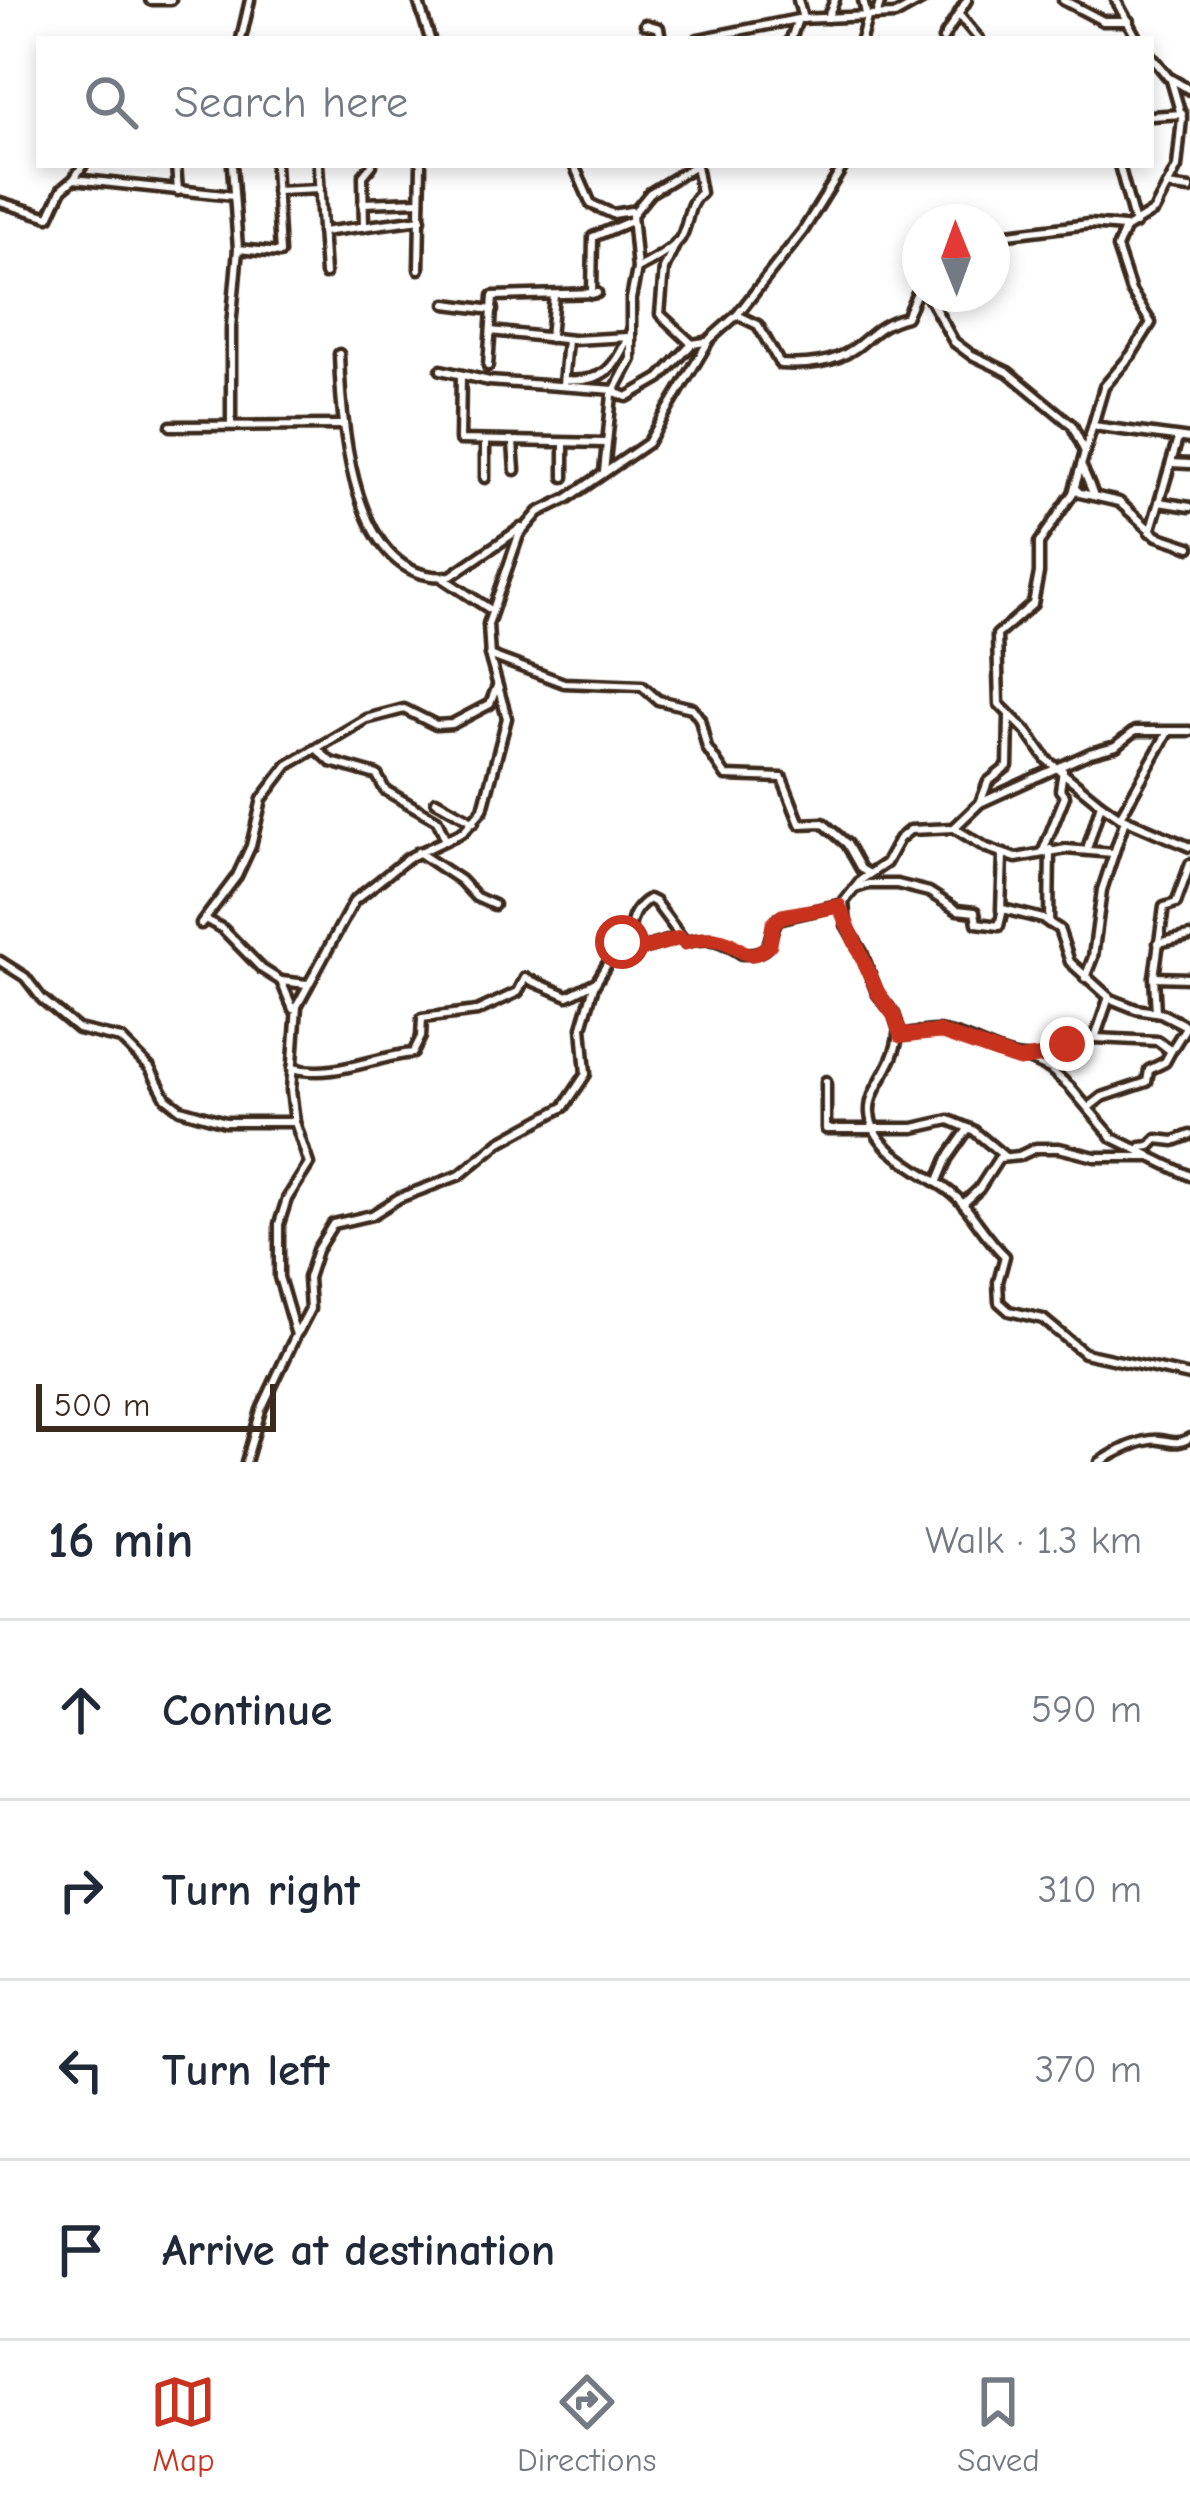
<!DOCTYPE html>
<meta charset="utf-8">
<style>
:root{--surface:#fff;--page:#f6f6f7;--text:#1f2937;--muted:#747a83;--line:#e0e1e3;--accent:#c8321e}
body{margin:0;font-family:"Comic Neue",sans-serif;background:var(--page);color:var(--text)}
.compass{position:absolute;left:902px;top:204px;width:108px;height:108px;border-radius:50%;background:var(--surface);box-shadow:0 6px 18px #0003;rotate:359deg}
.scale{position:absolute;left:36px;bottom:30px;width:240px;box-sizing:border-box;padding-left:12px;border:6px solid #3b2a1e;border-top:0;font-size:33px;line-height:42px;white-space:nowrap;color:#3b2a1e;-webkit-text-stroke:9px #fff;paint-order:stroke}
.stop{position:absolute;width:36px;height:36px;margin:-27px;border:9px solid #c8321e;border-radius:50%;background:#fff}
.stop.end{background:#c8321e;border-color:#fff;box-shadow:0 3px 12px #0008}
.list{margin:0;padding:0;list-style:none}
h2{display:flex;justify-content:space-between;align-items:center;height:156px;margin:0;padding:0 48px;font-size:51px}
h2 small{font-size:39px;font-weight:400;color:var(--muted)}
.list li{display:grid;grid-template-columns:78px 1fr auto;gap:36px;align-items:center;box-sizing:border-box;height:180px;padding:0 48px;border-top:3px solid var(--line)}
.list b{display:block;font-size:45px;white-space:nowrap}
.list em{font-size:39px;font-style:normal;color:var(--muted)}
.icon{flex:none;width:66px;height:66px;fill:none;stroke:currentColor;stroke-width:2;stroke-linecap:round;stroke-linejoin:round}
.map{position:relative;flex:none;width:1190px;height:1462px;overflow:hidden}
.search{position:absolute;background:var(--surface);box-shadow:0 6px 18px #0003;left:36px;right:36px;top:36px;height:132px;display:flex;align-items:center;gap:30px;box-sizing:border-box;padding:0 42px;border-radius:0px;color:var(--muted);font-size:45px}
.sheet{height:876px;background:var(--surface)}
nav{display:flex;justify-content:space-around;align-items:center;box-sizing:border-box;height:168px;border-top:3px solid var(--line);background:var(--surface);font-size:33px;color:var(--muted)}
nav a{display:grid;justify-items:center;gap:6px}
nav .on{color:var(--accent)}
.map>svg:first-child{display:block}
.lines{fill:none;stroke-linecap:round;stroke-linejoin:round}
.minor-casing{stroke:#3b2a1e;stroke-width:15}
.minor{stroke:#fff;stroke-width:6}
.route{stroke:#c8321e;stroke-width:15}
</style>
<div class="map">
<svg width="1190" height="1462" viewBox="0 0 1190 1462">
<rect width="100%" height="100%" fill="#fff"/>
<filter id="ink" filterUnits="userSpaceOnUse"><feTurbulence type="fractalNoise" baseFrequency=".00833" numOctaves="2"/><feDisplacementMap in="SourceGraphic" scale="24" xChannelSelector="R" yChannelSelector="G"/><feConvolveMatrix kernelMatrix="1 2 1 2 8 2 1 2 1" color-interpolation-filters="sRGB"/></filter>
<g filter="url(#ink)">
<g class="lines">
<g class="minor-casing">
<g id="minor">
<path d="M150,0H171"/>
<path d="M418,0L430,39"/>
<path d="M798,0L803,19"/>
<path d="M1063,0L1103,21H1129"/>
<path d="M1116,0L1137,39"/>
<path d="M959,15L979,39"/>
<path d="M876,16L881,0"/>
<path d="M827,18L835,0"/>
<path d="M645,24L659,28L661,39"/>
<path d="M241,39L250,0"/>
<path d="M698,39L798,19L895,15L922,0"/>
<path d="M791,39L798,19"/>
<path d="M861,39L867,18L863,0"/>
<path d="M943,39L967,0"/>
<path d="M1151,56L1168,77L1190,90"/>
<path d="M1171,80L1182,118L1177,167L1154,211L1125,229L1117,248L1131,291L1151,323L1131,355L1104,387L1073,493L1039,543V573L1033,604L997,635L999,704L1027,732L1047,760L1101,804L1120,817L1190,847"/>
<path d="M1151,116L1182,114"/>
<path d="M176,165L178,191"/>
<path d="M318,165L325,274"/>
<path d="M574,165L591,204L613,214L631,211"/>
<path d="M1119,165L1135,224"/>
<path d="M74,179L83,165"/>
<path d="M1167,186L1190,189"/>
<path d="M276,191L320,189"/>
<path d="M0,202L49,217L62,189L74,179L234,196"/>
<path d="M363,203L420,201"/>
<path d="M364,227L363,176L372,165"/>
<path d="M322,232L421,219"/>
<path d="M992,236L1089,224L1124,227"/>
<path d="M676,243L664,269L660,314L692,344L705,342"/>
<path d="M238,249L280,253L275,165"/>
<path d="M419,269L421,165"/>
<path d="M637,269C651,261 670,252 680,239C690,223 686,204 701,193L696,165"/>
<path d="M592,294L593,237L631,221"/>
<path d="M927,294L954,342L970,354L1008,372L1072,425L1085,452"/>
<path d="M446,304L493,310"/>
<path d="M737,315L758,325L780,364C798,365 822,364 839,357C867,346 870,326 906,317L920,286"/>
<path d="M491,331L573,340L628,337C614,370 602,383 564,380"/>
<path d="M550,338L554,295"/>
<path d="M339,354C341,420 351,587 451,576L521,528"/>
<path d="M488,366L493,296L597,293"/>
<path d="M441,370L489,381L615,390"/>
<path d="M461,375L460,440L606,443"/>
<path d="M563,384L567,340"/>
<path d="M615,392L627,397L660,378L692,344"/>
<path d="M231,424V327L238,249L232,165"/>
<path d="M171,426L342,425"/>
<path d="M1093,426L1190,439"/>
<path d="M513,443L515,470"/>
<path d="M1171,463L1190,464"/>
<path d="M1082,467L1093,493"/>
<path d="M604,472L612,395L631,359V299L637,269L632,215L650,193L696,165"/>
<path d="M564,477V443"/>
<path d="M485,478V442"/>
<path d="M1075,488L1080,493L1119,502L1157,536L1190,547"/>
<path d="M1159,502L1190,507"/>
<path d="M1150,532L1178,439"/>
<path d="M444,579L491,610"/>
<path d="M489,655L564,683L642,686L658,700L692,708L700,719L707,748L726,776L782,778L800,824L823,823L847,844L861,869L868,873"/>
<path d="M318,750L331,762L377,775L385,790L437,820L446,840"/>
<path d="M436,801L474,822"/>
<path d="M980,803L988,782L1008,766L1009,717"/>
<path d="M1120,817L1168,732"/>
<path d="M954,828L987,848L1016,858L1066,849L1113,853"/>
<path d="M1087,849L1101,804"/>
<path d="M1043,851L1065,796L1060,790L1063,771"/>
<path d="M418,852L460,880L476,897L494,905"/>
<path d="M855,888L868,884H897L929,892L957,910L975,912L977,923L999,926L1003,909L1043,919L1059,929L1070,962L1111,999L1136,1009L1161,1013L1190,1028"/>
<path d="M844,902L846,925L862,952L877,993L894,1014L901,1036C912,1035 926,1030 938,1031C984,1038 1007,1070 1057,1054C1067,1051 1068,1042 1077,1036L1095,1038L1109,997"/>
<path d="M1001,910L1003,855"/>
<path d="M205,919L223,929L262,969L281,981L293,1009"/>
<path d="M1049,923L1050,849"/>
<path d="M201,924L237,876L251,846L262,799L288,765L366,719L404,709L436,725L452,724L490,704L497,686"/>
<path d="M1158,943L1190,936"/>
<path d="M610,959L680,937"/>
<path d="M0,961L25,977L42,999L78,1029L121,1039L150,1068L166,1098L180,1109L225,1122H295"/>
<path d="M1154,977L1190,978"/>
<path d="M1085,978L1093,957L1102,890L1125,820"/>
<path d="M281,981L307,984"/>
<path d="M1156,1012L1154,977L1164,907L1176,903L1190,864"/>
<path d="M898,1034C896,1066 868,1088 870,1113C873,1158 938,1174 963,1204C978,1222 988,1240 1005,1256L998,1282L999,1302L1009,1311L1043,1319L1084,1353L1190,1376"/>
<path d="M1095,1038L1158,1041L1171,1051L1186,1027"/>
<path d="M1030,1060L1050,1069L1070,1087L1113,1138L1150,1156"/>
<path d="M292,1068C334,1079 372,1057 413,1053L421,1037L422,1018L477,1011L518,992L525,978L568,996L596,982"/>
<path d="M826,1081V1129H873"/>
<path d="M1088,1108L1102,1097L1147,1082L1149,1070L1165,1062L1171,1051"/>
<path d="M874,1128H914L949,1120L973,1130L1004,1156"/>
<path d="M1141,1147L1150,1146L1157,1139L1174,1141L1190,1135"/>
<path d="M937,1183L947,1159L968,1129"/>
<path d="M963,1204L979,1189L999,1158L1019,1156L1036,1148H1059L1095,1157H1151L1190,1176"/>
<path d="M298,1332L310,1309L308,1278L317,1250L333,1224L372,1215L399,1198L460,1175L500,1142L564,1107L586,1074L582,1027L594,986L616,949L630,935C630,919 635,907 649,899L655,902L685,942C712,936 720,940 742,954C778,953 764,940 778,919L842,904L861,880L886,863L899,839L910,830L954,828L980,803L1090,753L1116,746L1135,731H1190"/>
<path d="M246,1462L261,1410L296,1335L279,1277V1224L287,1199L309,1164L295,1122L291,1090L297,1006L354,901L408,858L463,832L483,809L507,718L490,658L488,624L519,535L539,512L568,498L648,443L710,339L737,315L803,231L844,165"/>
<path d="M1100,1462C1114,1453 1143,1437 1160,1440C1174,1442 1176,1445 1190,1438"/>
</g>
</g>
<use href="#minor" class="minor"/>
</g>
</g>
<g class="lines" filter="url(#ink)">
<path class="route" d="M622,942L610,958L680,938L685,943C697,939 713,937 726,942C745,950 748,964 770,944L773,924L782,916L839,906L878,993L894,1015L901,1036L939,1032L1019,1060L1061,1053L1067,1044"/>
</g>
</svg>
<svg class="compass" viewBox="-18 -18 36 36"><path d="M0-13l5 13h-10z" fill="#e53935"/><path d="M0 13l5-13h-10z" fill="#747a83"/></svg>
<div class="scale">500 m</div>
<div class="stop" style="left:622px;top:942px"></div>
<div class="stop end" style="left:1067px;top:1044px"></div>
<div class="search"><svg class="icon" aria-label="search" viewBox="0 0 24 24"><circle cx="10" cy="10" r="6"/><path d="M15 15l6 6"/></svg>Search here</div>
</div>
<section class="sheet">
<h2>16 min<small>Walk · 1.3 km</small></h2>
<ul class="list">
<li><svg class="icon" aria-label="ahead" viewBox="0 0 24 24"><path d="M12 20V5M6 11l6-6 6 6"/></svg><div><b>Continue</b></div><em>590 m</em></li>
<li><svg class="icon" aria-label="right" viewBox="0 0 24 24"><path d="M7 20v-9h11M14 6l5 5-5 5"/></svg><div><b>Turn right</b></div><em>310 m</em></li>
<li><svg class="icon" aria-label="left" viewBox="0 0 24 24"><path d="M17 20v-9H6M10 6l-5 5 5 5"/></svg><div><b>Turn left</b></div><em>370 m</em></li>
<li><svg class="icon" aria-label="arrive" viewBox="0 0 24 24"><path d="M6 21V4h12l-3 4 3 4H6"/></svg><div><b>Arrive at destination</b></div></li>
</ul>
</section>
<nav>
<a class="on"><svg class="icon" aria-label="map" viewBox="0 0 24 24"><path d="M3 6l6-2 6 2 6-2v14l-6 2-6-2-6 2zM9 4v14M15 6v14"/></svg>Map</a>
<a><svg class="icon" aria-label="directions" viewBox="0 0 24 24"><path d="M12 3l9 9-9 9-9-9zM9 14v-3h6M13 9l2 2-2 2"/></svg>Directions</a>
<a><svg class="icon" aria-label="saved" viewBox="0 0 24 24"><path d="M7 4h10v16l-5-4-5 4z"/></svg>Saved</a>
</nav>
